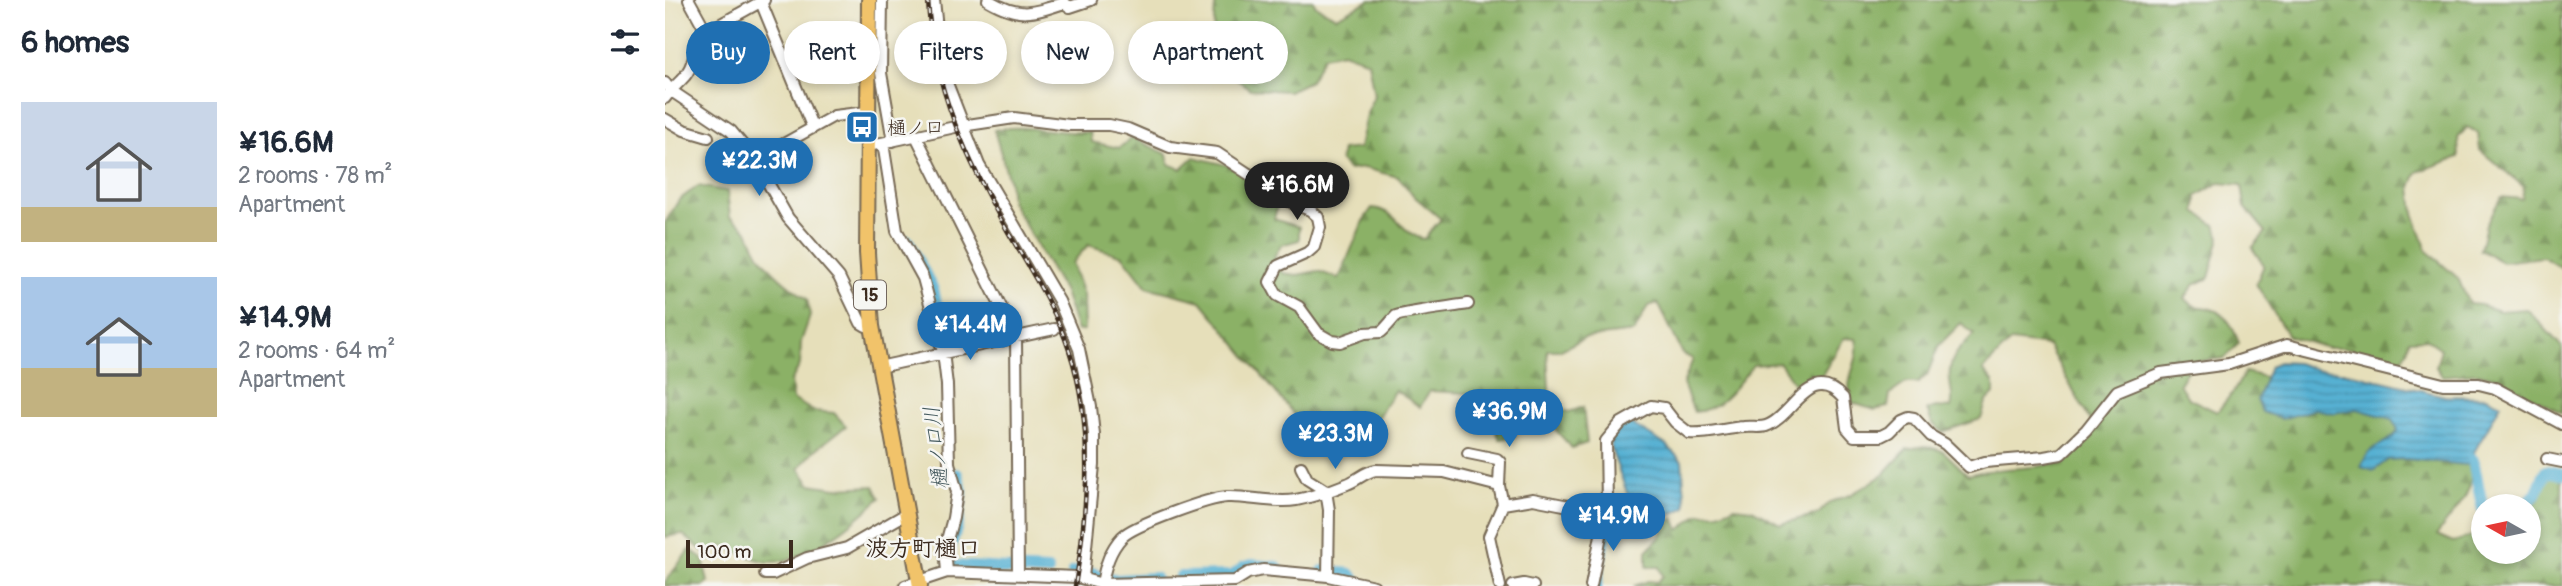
<!DOCTYPE html>
<meta charset="utf-8">
<style>
:root{--surface:#fff;--page:#f6f6f7;--text:#1f2937;--muted:#747a83;--accent:#1f6fb2}
body{margin:0;font-family:Pangolin,"Klee One",sans-serif;background:var(--page);color:var(--text);height:100vh;display:flex;flex-direction:column;font-size:26px;white-space:nowrap}
*{box-sizing:border-box;margin:0}
p{font-size:23px;color:var(--muted)}
.icon{flex:none;width:38px;height:38px;fill:none;stroke:currentColor;stroke-width:2;stroke-linecap:round;stroke-linejoin:round}
.map{position:relative;flex:1;overflow:hidden}
.details{display:flex;flex-direction:column;background:var(--surface);width:665px}
.details>*{flex:none}
.top-card{position:absolute;left:21px;top:21px;width:665px;height:63px;display:flex;gap:14px}
.needle{width:46px;rotate:279deg}
.buttons{position:absolute;left:1806px;top:494px;display:grid;gap:14px}
.buttons a{display:grid;place-items:center;width:70px;height:70px;border-radius:50%;background:var(--surface);box-shadow:0 4px 10px #0003;font-size:35px}
.scale{position:absolute;left:21px;bottom:18px;width:107px;box-sizing:border-box;padding-left:7px;border:4px solid #3b2a1e;border-top:0;font-size:19px;line-height:24px;white-space:nowrap;color:#3b2a1e;-webkit-text-stroke:5px #f6f6f2;paint-order:stroke}
.price{position:absolute;translate:-50% -60px;padding:0 16px;border-radius:24px;background:var(--accent);color:#fff;font-size:23px;line-height:46px;filter:drop-shadow(0 2px 4px #0008)}
.price::after{content:'';position:absolute;left:50%;top:42px;width:21px;height:16px;margin-left:-10px;background:inherit;clip-path:polygon(0 0,100% 0,50% 100%)}
.price.selected{background:#222;color:#fff}
ul{padding:0;list-style:none}
li{display:flex;align-items:center;gap:21px;height:175px;padding:0 21px}
li span{display:grid;place-items:center;flex:none;width:196px;height:140px;border-radius:0px;color:#555}
li>.icon{margin-inline-start:auto}
span .icon{width:84px;height:84px;fill:#fffc;stroke-width:1}
li b{font-size:30px}
h2{display:flex;justify-content:space-between;align-items:center;height:84px;padding:0 21px;font-size:30px}
.chip{padding:0 24px;border-radius:32px;background:var(--surface);box-shadow:0 4px 10px #0003;font-size:24px;line-height:63px}
.chip.selected{background:var(--accent);color:#fff}
main{display:flex;flex:1;min-height:0}
.map>svg:first-child{display:block}
.forest{fill:url(#forest-firs);stroke:#636e42;stroke-width:2}
.water{fill:url(#water-rules);stroke:#486e78;stroke-width:2}
.lines{fill:none;stroke-linecap:round;stroke-linejoin:round}
.river{stroke:#56b1d3;stroke-width:12}
.minor-casing{stroke:#776955;stroke-width:14}
.major-casing{stroke:#776955;stroke-width:18}
.minor{stroke:#fff;stroke-width:10}
.major{stroke:#f1c36a;stroke-width:14}
.rail-casing{stroke:#3b2a1e;stroke-width:4.5}
.rail{stroke:#f6f6f2;stroke-width:2;stroke-dasharray:5;stroke-linecap:butt}
.labels{text-anchor:middle;stroke-width:5;stroke-linejoin:round;paint-order:stroke}
.shield{fill:#f6f6f2;stroke:#73675e;stroke-width:2}
.shield-label{font-size:18px;font-weight:bold;fill:#3b2a1e}
.poi-label{font-size:19px;fill:#3b2a1e;stroke:#f6f6f2;text-anchor:start}
.water-label{font-size:21px;font-style:italic;fill:#44595d;stroke:#f6f6f2}
.quarter-label{font-size:23px;font-weight:bold;fill:#3b2a1e;stroke:#f6f6f2}
</style>
<main>
<section class="details">
<h2>6 homes<svg class="icon" aria-label="filters" viewBox="0 0 24 24"><path d="M4 7h16M4 17h16"/><circle cx="9" cy="7" r="2"/><circle cx="15" cy="17" r="2"/></svg></h2>
<ul>
<li><span style="background:linear-gradient(#c9d6e8 75%,#c2b280 0)"><svg class="icon" aria-label="home" viewBox="0 0 24 24"><path d="M3 11l9-7 9 7M6 9v11h12V9"/></svg></span><div><b>¥16.6M</b><p>2 rooms · 78 m²</p><p>Apartment</p></div></li>
<li><span style="background:linear-gradient(#a9c7e8 65%,#c2b280 0)"><svg class="icon" aria-label="home" viewBox="0 0 24 24"><path d="M3 11l9-7 9 7M6 9v11h12V9"/></svg></span><div><b>¥14.9M</b><p>2 rooms · 64 m²</p><p>Apartment</p></div></li>
</ul>
</section>
<div class="map">
<svg width="1897" height="586" viewBox="0 0 1897 586">
<defs>
<pattern id="forest-firs" width="22" height="20" patternUnits="userSpaceOnUse" patternTransform="scale(1.75)"><rect width="22" height="20" fill="#8bb166"/><path d="M5 1l3.5 6h-7zM16 11l3.5 6h-7z" fill="#739053"/></pattern>
<pattern id="water-rules" width="6" height="5" patternUnits="userSpaceOnUse" patternTransform="scale(1.75)"><rect width="6" height="5" fill="#56b1d3"/><path d="M0 2.5h6" fill="none" stroke="#4890ab"/></pattern>
</defs>
<rect width="100%" height="100%" fill="#f6f6f2"/>
<filter id="ink" filterUnits="userSpaceOnUse"><feTurbulence type="fractalNoise" baseFrequency=".0143" numOctaves="2"/><feDisplacementMap in="SourceGraphic" scale="14" xChannelSelector="R" yChannelSelector="G"/><feConvolveMatrix kernelMatrix="1 2 1 2 8 2 1 2 1" color-interpolation-filters="sRGB"/></filter>
<filter id="wash" filterUnits="userSpaceOnUse"><feTurbulence type="fractalNoise" baseFrequency=".00686" numOctaves="4" result="noise"/><feDisplacementMap in="SourceGraphic" scale="28" xChannelSelector="R" yChannelSelector="G"/><feGaussianBlur stdDeviation="1.57" result="paint"/><feColorMatrix in="noise" values="0 0 0 0 0 0 0 0 0 0 0 0 0 0 0 0 0 1.4 0 .05"/><feComposite in="paint" operator="in"/></filter>
<g filter="url(#wash)">
<rect width="100%" height="100%" fill="#e6dfba"/>
<path class="forest" d="M552 0H648L651 6 671 17 705 0H1897V268L1878 257 1837 262 1815 250 1821 225 1836 197 1857 199 1859 187 1815 150 1813 133 1802 127 1793 138 1794 157 1752 172 1746 187 1749 213 1762 251 1793 278 1804 304 1816 305 1834 311 1862 309 1897 347V413L1830 377 1812 373 1777 376 1771 367 1776 349 1762 339 1744 340 1742 351 1735 364 1699 355 1686 348H1662L1623 336 1591 284 1599 265 1587 248 1601 232 1580 207 1577 185 1554 183 1532 196 1531 212 1550 225 1555 237 1544 278 1529 285 1520 298C1531 310 1532 305 1546 309 1563 314 1568 328 1574 343L1560 358 1527 362 1514 384 1523 398 1552 412 1569 391 1580 372 1600 377 1610 396 1688 398 1800 454C1802 461 1806 470 1806 477 1806 498 1783 517 1772 535L1788 542 1818 533V551H1864V509L1875 498 1882 476 1897 478V586H969L983 581 992 582 998 576 994 567H982V551L994 538 1002 523 1009 518 1014 530 1034 514 1054 513 1069 507 1087 509 1115 524 1153 514 1165 502 1185 495 1202 485 1218 475 1242 449 1260 446 1278 451 1303 475C1333 465 1374 472 1400 459 1413 453 1421 440 1430 429L1383 346 1346 341 1318 370 1329 383V394L1321 402 1316 419 1277 432 1267 423 1262 410 1271 407 1286 408C1289 397 1286 392 1285 381 1282 359 1295 348 1309 334L1296 323 1274 345 1262 375 1253 383H1241L1225 394 1223 407 1210 410 1187 403C1177 374 1197 365 1191 339L1179 338 1154 380 1132 388 1115 363 1088 365C1072 385 1056 411 1029 412L1018 384 1028 359 1018 354 993 303 983 306 969 332 919 338 896 350H882L885 407 904 412 918 407 922 443 907 448 879 417 848 415 850 436 835 439 814 394 765 391 755 407 730 390 712 418 714 433 698 448 645 434 536 301 482 287 458 256 423 245 407 263 418 295 419 330 412 331 399 292 346 201 344 181 329 130C361 123 392 135 425 132L426 142 454 148 467 138 502 154 504 164 516 169 529 157 618 179 609 219 634 227V240L616 245 609 257 618 273 632 275 653 271 674 279 698 221 707 208C733 210 735 234 759 239L776 219 750 197 733 177 699 168 684 170 675 161 677 150 694 148 701 115 709 95 703 61 678 52 659 56 645 81 624 91 585 89 549 60C549 46 547 10 552 0Z
M33 186 62 191 65 217C88 231 82 234 94 254 107 273 124 286 142 299L145 316 136 342 135 365 126 381 128 399 148 411 169 413 181 426 149 451 134 468 145 484 171 488 209 486 215 498C190 522 140 563 104 562 90 561 71 551 58 546L42 554 17 534 0 537V223L14 200Z
M25 549 38 559 43 582 38 586H0V582Z"/>
<path class="water" d="M1614 362 1632 363 1652 370 1675 371 1780 396 1821 397 1836 404 1802 465 1741 459 1723 460 1708 471 1696 467C1707 439 1725 447 1733 430L1728 419 1692 409 1669 413 1650 409 1617 419 1597 412 1592 400 1605 366Z
M965 423 1001 445 1017 461 1021 507 991 522H974L972 515 976 514 970 501H965L946 449 945 441 951 431Z"/>
<g class="lines">
<path class="river" d="M243 241 268 290 281 345
M1808 460 1818 510
M292 474 297 491 293 522 285 548V566L383 571
M1859 506 1871 494 1881 471 1897 474
M658 571 685 574 696 586
M408 572 427 573 452 580 490 578
M515 577 568 576 579 567 587 565 612 567
M931 586 938 543 945 528 975 517"/>
</g>
</g>
<g filter="url(#ink)">
<g class="lines">
<defs>
<path id="minor" d="M24 0 41 31
M217 0 216 73 228 141
M269 0 273 38 282 83 314 165 394 301 414 349 426 407 429 435V465L418 578
M323 0C354 18 366 14 399 3L405 7 426 0
M96 2 147 126
M45 29 60 58 64 57
M0 83 5 90 66 131 90 160
M0 98C6 89 13 84 20 76 29 64 31 49 34 36L99 0
M202 112 169 116 90 160 123 218 174 277 196 323 201 326H207
M0 119 19 130 43 137
M251 136 351 337 353 575
M218 143 232 231 258 278 278 352 282 385 284 463 292 492 288 518 280 547 282 572
M203 146 290 127 349 118 404 125H444L463 129 505 147 552 153 629 204 645 210 653 217 655 227 649 247 642 253 613 266 605 282 612 295 634 307 653 333 667 341 675 342 700 333 716 332C721 328 726 321 731 316 736 313 792 306 803 304
M214 367 389 329
M803 453 832 459 835 462 834 486
M1882 459 1897 462
M636 467 642 479 661 491 664 510 663 576
M838 504 868 499 940 513
M100 574H108L142 558 182 548 241 514
M240 586 282 572 412 577 437 584 570 581 583 573 598 570 663 576 709 586
M437 586C439 569 445 550 457 537 469 525 544 498 562 497 584 496 609 504 631 500 647 497 667 490 682 484 693 480 699 472 711 470L779 472 834 486 838 504 824 536 835 586
M848 586 859 584 868 586
M926 586 942 505 941 441 956 423 986 406 999 408 1010 422 1024 433C1041 435 1061 428 1079 427 1086 426 1095 428 1101 426 1128 417 1145 362 1178 398L1182 428 1189 436H1216L1224 432 1236 420 1243 417 1249 418 1266 436 1280 444 1304 467 1320 462 1379 457 1396 454 1421 430 1452 391 1496 373 1564 364 1622 345 1778 384H1814L1830 388 1897 424"/>
<path id="major" d="M204 0 202 253 207 326 255 586"/>
</defs>
<use href="#minor" class="minor-casing"/>
<use href="#major" class="major-casing"/>
<use href="#minor" class="minor"/>
<use href="#major" class="major"/>
<defs>
<path id="rail" d="M263 0C267 87 303 163 346 237 367 273 391 310 404 350 429 425 423 509 410 586"/>
</defs>
<use href="#rail" class="rail-casing"/>
<use href="#rail" class="rail"/>
</g>
</g>
<defs>
<symbol id="bus-square" viewBox="-11 -11 22 22"><rect x="-9" y="-9" width="18" height="18" rx="4" fill="#1f6fb2" stroke="#f6f6f2"/><path d="M-5-6H5V4H4V6H2V4H-2V6H-4V4H-5ZM-3.5-4V0h7V-4ZM-3.5 1.2v1.5H-2V1.2ZM2 1.2v1.5H3.5V1.2Z" fill="#fff"/></symbol>
</defs>
<g fill-rule="evenodd">
<use href="#bus-square" x="178" y="108" width="38" height="38"/>
</g>
<g class="labels">
<rect class="shield" x="189" y="280.5" width="32" height="29" rx="5"/>
<g class="shield-label">
<text x="205" y="301">15</text>
</g>
<g class="poi-label">
<text x="222" y="134">樋ノ口</text>
</g>
<g class="water-label">
<text transform="translate(271 448) rotate(-97)" y="7">樋ノ口川</text>
</g>
<g class="quarter-label">
<text x="258" y="556">波方町樋口</text>
</g>
</g>
</svg>
<div class="buttons">
<a><svg class="needle" viewBox="-14 -14 28 28"><path d="M0-13l5 13h-10z" fill="#e53935"/><path d="M0 13l5-13h-10z" fill="#747a83"/></svg></a>
</div>
<div class="scale">100 m</div>
<b class="price" style="left:94px;top:198px">¥22.3M</b>
<b class="price selected" style="left:632px;top:222px">¥16.6M</b>
<b class="price" style="left:305px;top:362px">¥14.4M</b>
<b class="price" style="left:844px;top:449px">¥36.9M</b>
<b class="price" style="left:670px;top:471px">¥23.3M</b>
<b class="price" style="left:948px;top:553px">¥14.9M</b>
<div class="top-card">
<a class="chip selected">Buy</a>
<a class="chip">Rent</a>
<a class="chip">Filters</a>
<a class="chip">New</a>
<a class="chip">Apartment</a>
</div>
</div>
</main>
